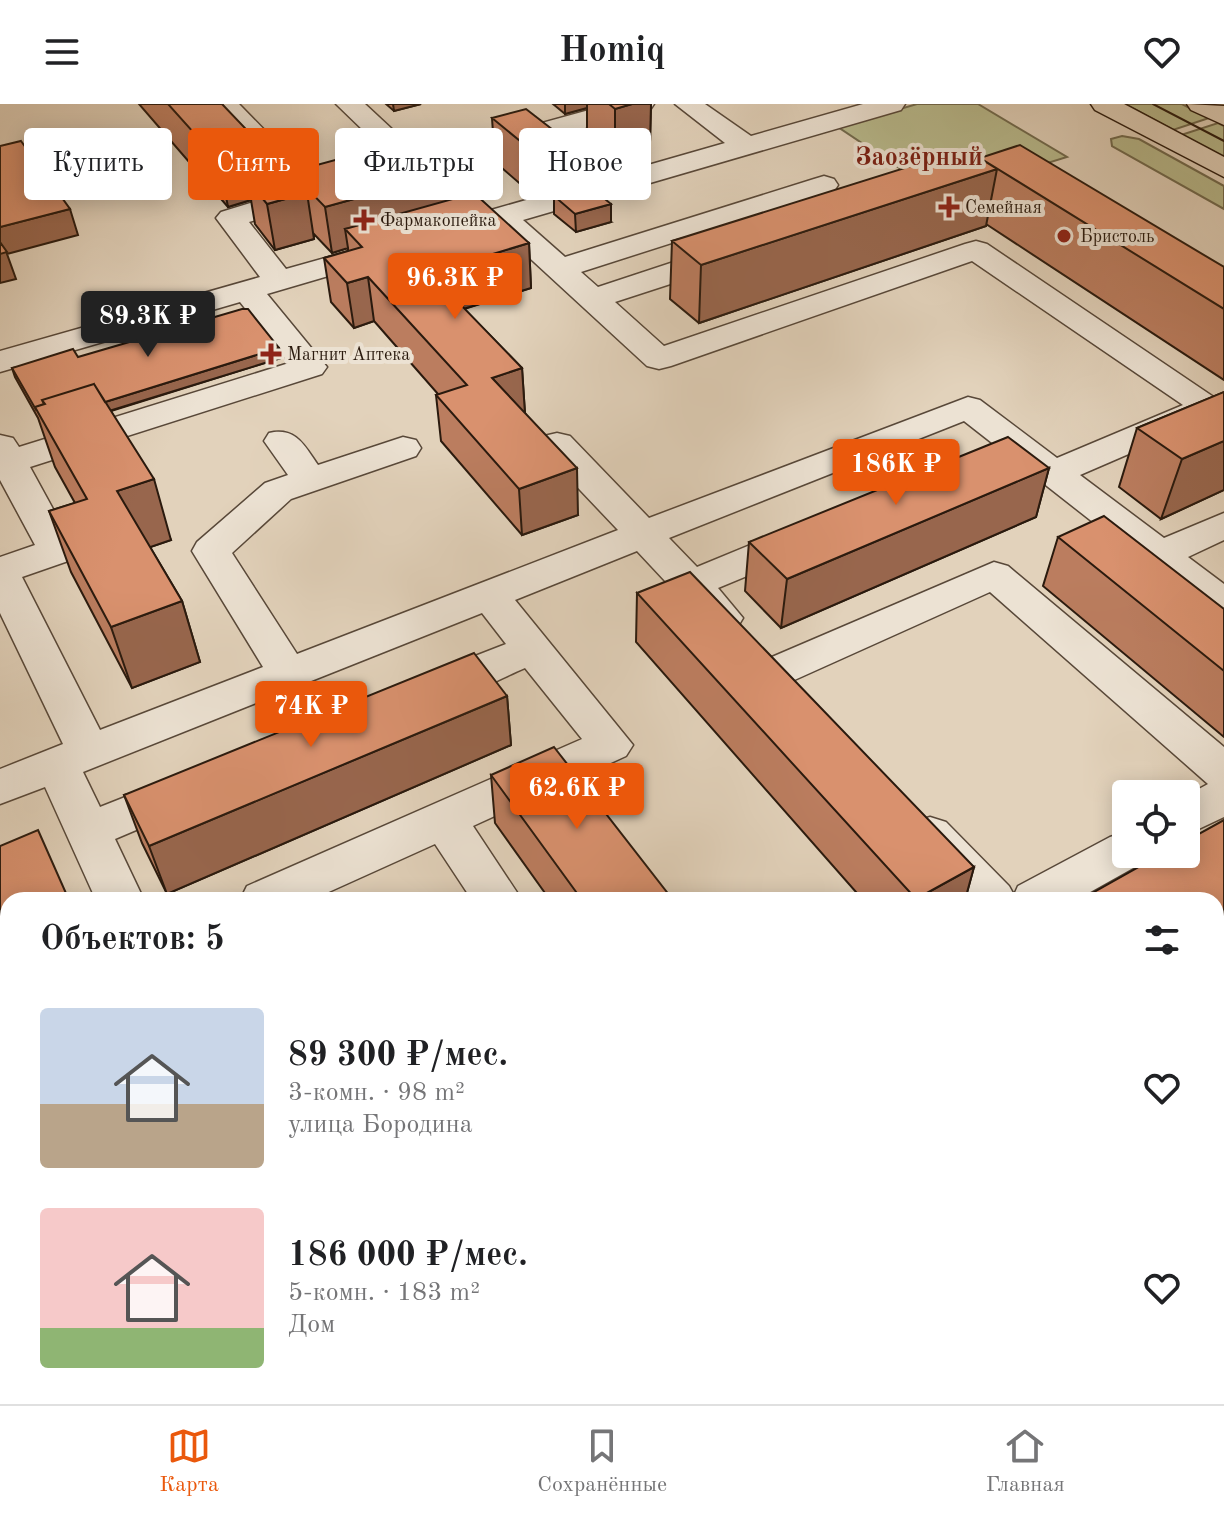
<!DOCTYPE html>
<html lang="ru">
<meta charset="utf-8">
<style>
:root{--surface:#fff;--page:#f6f6f6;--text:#202124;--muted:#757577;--line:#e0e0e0;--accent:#ea580c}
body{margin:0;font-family:"Old Standard TT",serif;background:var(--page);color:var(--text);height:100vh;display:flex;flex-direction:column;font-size:30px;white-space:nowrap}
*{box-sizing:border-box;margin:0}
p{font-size:26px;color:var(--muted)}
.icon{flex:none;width:44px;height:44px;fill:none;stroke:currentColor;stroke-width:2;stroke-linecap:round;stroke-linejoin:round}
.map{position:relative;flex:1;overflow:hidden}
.side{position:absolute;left:0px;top:788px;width:1224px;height:512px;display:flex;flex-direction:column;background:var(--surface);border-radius:24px 24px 0 0;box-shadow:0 4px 20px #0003}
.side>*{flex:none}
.hud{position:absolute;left:24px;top:24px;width:800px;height:72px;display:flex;gap:16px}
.fabs{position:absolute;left:1112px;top:676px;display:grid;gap:16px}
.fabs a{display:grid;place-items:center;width:88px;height:88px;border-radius:8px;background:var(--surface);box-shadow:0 4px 20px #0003;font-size:40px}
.price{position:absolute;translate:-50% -68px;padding:0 18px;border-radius:8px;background:var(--accent);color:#fff;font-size:26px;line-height:52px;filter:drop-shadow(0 2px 4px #0008)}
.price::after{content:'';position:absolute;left:50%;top:48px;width:24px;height:18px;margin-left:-12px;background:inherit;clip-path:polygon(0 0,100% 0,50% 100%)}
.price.selected{background:#222;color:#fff}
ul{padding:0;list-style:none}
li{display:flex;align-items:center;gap:24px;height:200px;padding:0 40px}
li span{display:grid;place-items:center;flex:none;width:224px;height:160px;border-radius:8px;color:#555}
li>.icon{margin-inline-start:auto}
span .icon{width:96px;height:96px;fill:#fffc;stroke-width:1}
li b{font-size:34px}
h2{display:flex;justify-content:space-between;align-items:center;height:96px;padding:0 40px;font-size:34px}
.tag{padding:0 28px;border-radius:8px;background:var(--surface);box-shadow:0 4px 20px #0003;font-size:28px;line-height:72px}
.tag.selected{background:var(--accent);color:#fff}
header{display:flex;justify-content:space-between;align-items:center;height:104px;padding:0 40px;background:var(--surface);font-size:36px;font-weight:800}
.menu{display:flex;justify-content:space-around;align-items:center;height:112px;border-top:2px solid var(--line);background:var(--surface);font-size:22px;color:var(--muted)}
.menu a{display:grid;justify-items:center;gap:4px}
.menu .selected{color:var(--accent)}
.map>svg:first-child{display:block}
.green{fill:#b8ba8d;stroke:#716a4e;stroke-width:2}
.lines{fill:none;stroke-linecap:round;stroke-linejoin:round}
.minor-casing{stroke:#584839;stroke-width:3}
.major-casing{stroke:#2a1a0e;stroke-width:3}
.minor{fill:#ece2d3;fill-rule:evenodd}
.major{fill:#e2d2bb;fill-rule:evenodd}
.tram{stroke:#2a1a0e;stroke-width:2}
.wall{fill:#bb7d5f;stroke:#2a1a0e;stroke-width:2}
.shaded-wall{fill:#98664d;stroke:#2a1a0e;stroke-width:2}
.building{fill:#d9916e;stroke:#2a1a0e;stroke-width:2}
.poi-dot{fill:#8f2418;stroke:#ece2d3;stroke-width:3}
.labels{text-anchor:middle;stroke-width:8;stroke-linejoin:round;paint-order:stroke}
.far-poi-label{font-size:18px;fill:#2a1a0e;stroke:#ece2d3;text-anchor:start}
.far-district-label{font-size:26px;font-weight:bold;fill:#7a1f14;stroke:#ece2d3}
</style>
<header><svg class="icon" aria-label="menu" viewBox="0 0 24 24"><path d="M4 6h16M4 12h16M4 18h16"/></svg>Homiq<svg class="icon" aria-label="heart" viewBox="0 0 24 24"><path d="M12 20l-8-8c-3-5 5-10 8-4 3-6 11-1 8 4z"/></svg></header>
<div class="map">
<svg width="1224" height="1300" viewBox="0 0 1224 1300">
<rect width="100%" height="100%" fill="#e2d2bb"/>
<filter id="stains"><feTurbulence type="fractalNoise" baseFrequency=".0025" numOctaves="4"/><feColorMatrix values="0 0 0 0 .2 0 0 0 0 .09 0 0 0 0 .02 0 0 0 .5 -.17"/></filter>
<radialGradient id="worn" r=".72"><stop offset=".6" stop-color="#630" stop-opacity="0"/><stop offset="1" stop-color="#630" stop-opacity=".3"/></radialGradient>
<path class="green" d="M917 0H978L1067 53 941 92 838 23Z
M1125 0H1182L1209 14 1173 26Z
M1218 19 1224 22V54L1181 31Z
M1122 32 1139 35 1224 82V105L1112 42 1111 35Z"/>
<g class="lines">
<defs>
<path id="minor" d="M211 0H239L327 90 320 97 249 118 286 165 382 138 393 141 397 147 393 153 267 190 327 263 322 270 30 363 76 447 71 456 22 473 100 626 263 563 192 447 197 438 265 379 288 371 264 337 269 329C296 323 304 341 318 361L403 333 416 336 421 344 416 352 291 395 232 449 297 550 618 426 544 348 539 340 544 332 557 329 570 332 649 414 968 293 980 296 1057 354 1183 301 972 157 671 262 659 265 647 262 496 123 479 128 468 125 464 119 468 113 491 106 725 39 675 0H705L751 32 863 0H905L901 6 523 116 565 153 814 75 824 72 834 75 838 81 834 87 581 168 598 183 716 144 727 142 738 144 742 151 738 158 615 198 664 242 965 140 976 137 987 140 1224 300 1221 310 1080 371 1164 434 1224 409V436L1188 453 1224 480V514L1210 510 964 317 669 434 697 463 789 425 803 422 817 425 822 434 817 443 718 484 743 514 737 524 723 528 709 524 637 447 515 496 633 641 626 652 473 722 522 796H472L435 740 311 796H240L247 782 582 635 525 564C496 576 446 606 416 597L410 586 416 575 506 540 482 509 83 668 100 703 186 669 202 674 208 686 202 698 115 735 144 796H96L45 683 0 700V665L63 640 0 509V453L35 441 0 376V331L13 334 19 343 289 259 240 198 0 268V247L260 173 216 114 221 108 290 87Z
M336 0H365L421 52 611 0H654L650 6 382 80 372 77 368 71 372 65 396 58Z
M994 458 1008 462 1224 643V713L1186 731V692L1208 680 990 488 790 578 775 583 760 578 754 568 760 558Z
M930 713 946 718 1009 782 1014 791 1018 782 1110 733 1126 728V750H1147L1142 759 1076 796H962L914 744 907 731 914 718Z"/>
<path id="major" d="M1091 0H1124L1224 53V73L1095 6Z
M1187 0 1224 2V21L1191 6Z"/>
</defs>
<use href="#minor" class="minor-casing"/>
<use href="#major" class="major-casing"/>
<use href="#minor" class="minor"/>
<use href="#major" class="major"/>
<path class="tram" d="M1153 0 1224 37"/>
</g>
<path class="wall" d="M139 0H222L269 68 292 73 291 68 455 94 529 139 531 184 464 205 522 264 525 309 578 411 522 431 441 337 436 291 438 290 374 217 354 224 331 198 324 154 348 147V144L332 149 313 129 314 135 275 146 255 120 251 96 228 103Z
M386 0H421L394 7Z
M553 0H651L650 39 615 49 587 27V4L565 10Z
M492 14 566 36 567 81 533 91 495 58Z
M980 55 1224 163V276L986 120V122L699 219 670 195 672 137Z
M554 92 611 118 576 128 554 110Z
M78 253 281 254 111 307 171 436 150 443 182 497 200 558 132 584 71 468 49 407 75 399 55 363 38 314 15 273 12 264Z
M1224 288V386L1161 415 1119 383 1137 324Z
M1049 364 1036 413 781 524 745 487 749 438Z
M1058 433 1224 505V633L1043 482Z
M637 489 974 763 965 796H863L636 538Z
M507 592 511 641 167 790 142 739 124 691Z
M491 671 673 796H550L495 719Z"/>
<path class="shaded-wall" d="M393 0H421L394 7Z
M565 0H587V4L565 10Z
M632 0H651L650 39 615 49V5Z
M566 36 567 81 533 91 531 46Z
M265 45 273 90 246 74 251 96 228 103 219 57Z
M997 65 986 122 699 219 701 161Z
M452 68 456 113 345 125 348 144 332 149 325 103Z
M307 89 314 135 275 146 267 100Z
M611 100V118L576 128 575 110Z
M70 105 78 131 7 150 16 175 0 179V123Z
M529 139 531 184 434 214 430 169Z
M368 173 374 217 354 224 347 179Z
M279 244 281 254 96 311 92 302Z
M522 264 525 310 492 274Z
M1224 337V386L1161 415 1182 355Z
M577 364 578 411 522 431 519 385Z
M1049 364 1036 413 781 524 787 475Z
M154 375 171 436 136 448 117 387Z
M182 497 200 558 132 584 111 523Z
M507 592 511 641 167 790 149 742Z
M974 763 965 796H915L916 795Z
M1224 806V839L1216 843V811Z
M413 1292H480L467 1300H400Z"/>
<path class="building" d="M168 0H222L265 45 219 57Z
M609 0H632L615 5Z
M526 5 566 36 531 46 492 14Z
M416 34 452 68 325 103 291 68Z
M21 37 70 105 0 123V42Z
M1020 41 1224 163V205L980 54Z
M965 45 997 65 701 161 672 137Z
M283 64 307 89 267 100 246 74Z
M589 82 611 100 575 110 554 92Z
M474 89 529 139 430 169 522 264 492 274 577 364 519 385 436 291 467 281 368 173 347 179 324 154 362 143 345 125Z
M0 138 7 148 0 150Z
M242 205H248L279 244 105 298 94 280 42 296 44 300 35 303V304L12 264 73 245 78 253Z
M94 280 154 375 117 387 182 497 111 523 49 407 87 395 35 303 45 300 42 296Z
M1224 288V337L1182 355 1137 324Z
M1008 333 1049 364 787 475 749 438Z
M1104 412 1224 505V567L1058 433Z
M690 468 974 763 916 795 637 489Z
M474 549 507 592 149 742 124 691Z
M554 643 673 796H582L491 671Z
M1224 716V806L1216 811V796H1080L1162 750H1186V737Z
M38 726 69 796H8V867L0 846V742Z
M206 1292H413L400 1300H192Z"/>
<g class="poi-dot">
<path d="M945 91h8v8h8v8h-8v8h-8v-8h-8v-8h8z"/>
<path d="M360 104h8v8h8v8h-8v8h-8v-8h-8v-8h8z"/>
<circle cx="1064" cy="132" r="8"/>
<path d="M267 238h8v8h8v8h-8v8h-8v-8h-8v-8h8z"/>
</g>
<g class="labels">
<g class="far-poi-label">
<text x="965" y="109">Семейная</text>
<text x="380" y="122">Фармакопейка</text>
<text x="1080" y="138">Бристоль</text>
<text x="287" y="256">Магнит Аптека</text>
</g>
<g class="far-district-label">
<text x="919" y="61">Заозёрный</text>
</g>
</g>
<rect width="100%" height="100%" filter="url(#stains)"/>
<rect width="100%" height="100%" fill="url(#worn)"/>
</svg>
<div class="fabs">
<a><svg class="icon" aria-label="locate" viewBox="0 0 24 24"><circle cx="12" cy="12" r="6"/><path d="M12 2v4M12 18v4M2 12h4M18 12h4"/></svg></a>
</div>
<b class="price" style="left:455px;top:217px">96.3K ₽</b>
<b class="price selected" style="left:148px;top:255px">89.3K ₽</b>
<b class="price" style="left:896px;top:403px">186K ₽</b>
<b class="price" style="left:311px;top:645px">74K ₽</b>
<b class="price" style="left:577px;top:727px">62.6K ₽</b>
<div class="hud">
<a class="tag">Купить</a>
<a class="tag selected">Снять</a>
<a class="tag">Фильтры</a>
<a class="tag">Новое</a>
</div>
<section class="side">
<h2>Объектов: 5<svg class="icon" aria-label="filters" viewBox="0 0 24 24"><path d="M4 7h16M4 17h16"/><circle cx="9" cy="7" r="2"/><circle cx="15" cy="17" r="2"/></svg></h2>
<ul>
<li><span style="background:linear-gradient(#c9d6e8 60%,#b9a48a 0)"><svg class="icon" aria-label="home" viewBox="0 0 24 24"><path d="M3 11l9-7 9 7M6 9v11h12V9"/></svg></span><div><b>89 300 ₽/мес.</b><p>3-комн. · 98 m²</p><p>улица Бородина</p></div><svg class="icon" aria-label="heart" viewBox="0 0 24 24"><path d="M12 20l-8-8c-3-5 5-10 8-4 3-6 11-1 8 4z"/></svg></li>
<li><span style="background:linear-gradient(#f6c9c9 75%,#8fb573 0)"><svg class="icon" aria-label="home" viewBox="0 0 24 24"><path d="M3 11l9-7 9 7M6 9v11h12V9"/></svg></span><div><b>186 000 ₽/мес.</b><p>5-комн. · 183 m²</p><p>Дом</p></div><svg class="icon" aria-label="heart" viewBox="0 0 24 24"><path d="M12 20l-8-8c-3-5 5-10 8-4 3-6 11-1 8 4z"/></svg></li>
</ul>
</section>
</div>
<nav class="menu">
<a class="selected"><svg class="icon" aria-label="map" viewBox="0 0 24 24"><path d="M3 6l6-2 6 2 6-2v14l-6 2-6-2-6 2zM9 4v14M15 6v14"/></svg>Карта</a>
<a><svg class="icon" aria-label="saved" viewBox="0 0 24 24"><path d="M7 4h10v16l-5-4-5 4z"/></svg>Сохранённые</a>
<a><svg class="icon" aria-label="home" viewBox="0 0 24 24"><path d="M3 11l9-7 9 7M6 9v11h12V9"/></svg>Главная</a>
</nav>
